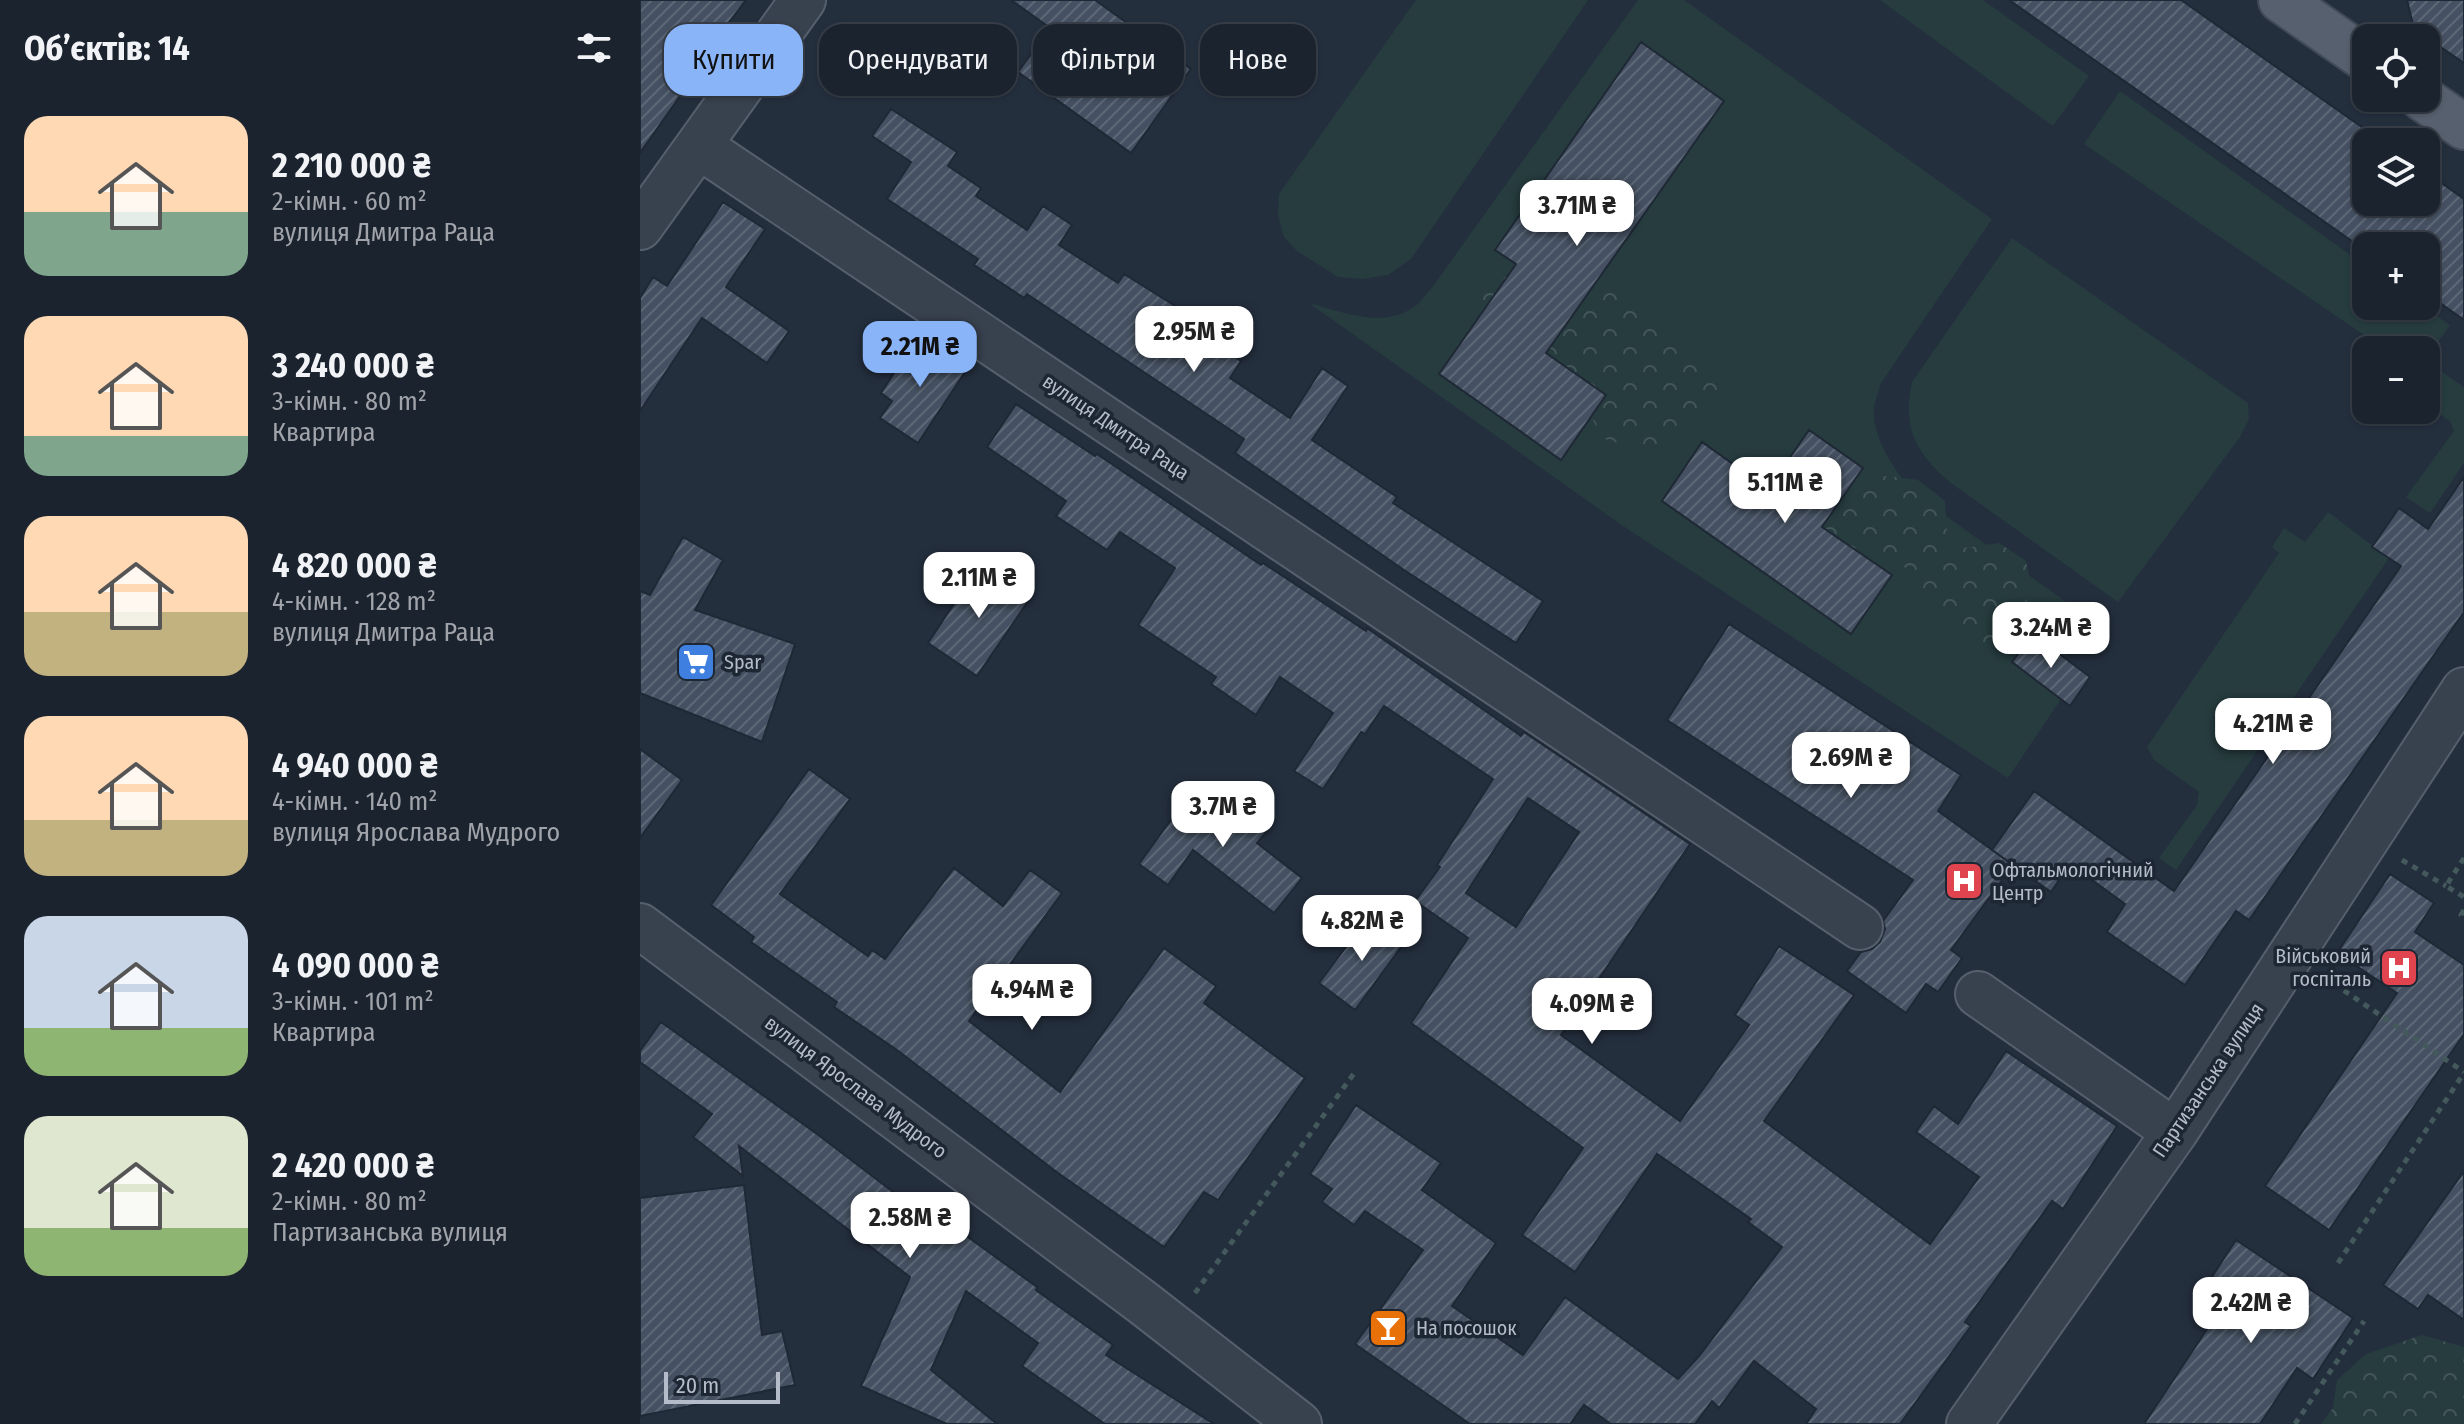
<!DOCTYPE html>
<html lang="uk">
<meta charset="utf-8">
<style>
:root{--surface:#1b232e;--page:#242b36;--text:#f1f3f6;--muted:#a0a4aa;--line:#39404a;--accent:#8ab4f8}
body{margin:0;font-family:"Fira Sans Condensed",sans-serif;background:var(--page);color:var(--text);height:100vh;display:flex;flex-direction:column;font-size:30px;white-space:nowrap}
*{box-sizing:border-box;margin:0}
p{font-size:26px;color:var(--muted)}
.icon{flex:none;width:44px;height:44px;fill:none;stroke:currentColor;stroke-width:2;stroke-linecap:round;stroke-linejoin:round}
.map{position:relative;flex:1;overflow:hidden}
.sheet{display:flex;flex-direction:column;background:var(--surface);width:640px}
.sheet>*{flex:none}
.banner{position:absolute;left:24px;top:24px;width:760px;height:72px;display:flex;gap:16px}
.fabs{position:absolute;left:1712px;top:24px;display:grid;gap:16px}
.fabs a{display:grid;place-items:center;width:88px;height:88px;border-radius:16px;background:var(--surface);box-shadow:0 2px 6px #0004,0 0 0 2px var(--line);font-size:40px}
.scale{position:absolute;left:24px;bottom:20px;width:116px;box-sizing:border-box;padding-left:8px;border:4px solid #b4bcc9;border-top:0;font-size:22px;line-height:28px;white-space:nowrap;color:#b4bcc9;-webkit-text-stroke:6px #1d2633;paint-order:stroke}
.price{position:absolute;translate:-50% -68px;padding:0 18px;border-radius:16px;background:#fff;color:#222;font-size:26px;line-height:52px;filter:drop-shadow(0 2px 4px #0008)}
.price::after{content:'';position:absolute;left:50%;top:48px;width:24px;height:18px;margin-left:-12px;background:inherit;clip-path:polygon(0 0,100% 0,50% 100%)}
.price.selected{background:var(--accent);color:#111}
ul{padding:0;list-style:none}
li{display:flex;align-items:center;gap:24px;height:200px;padding:0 24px}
li span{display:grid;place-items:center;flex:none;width:224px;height:160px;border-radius:24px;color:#555}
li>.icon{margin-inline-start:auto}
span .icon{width:96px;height:96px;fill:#fffc;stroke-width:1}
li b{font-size:34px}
h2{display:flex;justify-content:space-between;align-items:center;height:96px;padding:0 24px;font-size:34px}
.chip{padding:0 28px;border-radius:24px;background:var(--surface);box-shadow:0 2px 6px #0004,0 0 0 2px var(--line);font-size:28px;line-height:72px}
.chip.selected{background:var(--accent);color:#111}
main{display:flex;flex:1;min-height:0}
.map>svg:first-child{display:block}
.grass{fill:#263c3f}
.forest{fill:url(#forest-crowns)}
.building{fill:url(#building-hatch);stroke:#1f2835;stroke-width:2;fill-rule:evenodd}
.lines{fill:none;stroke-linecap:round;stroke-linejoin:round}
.minor-casing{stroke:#565f6c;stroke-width:48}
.major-casing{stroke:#414a57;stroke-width:48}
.path{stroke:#44595c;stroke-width:5;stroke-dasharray:6 6;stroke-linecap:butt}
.minor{stroke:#38414e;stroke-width:44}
.major{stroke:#56606e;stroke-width:44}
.labels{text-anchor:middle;stroke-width:7;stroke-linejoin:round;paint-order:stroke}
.street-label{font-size:20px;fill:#b4bcc9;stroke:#1d2633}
.poi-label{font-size:20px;fill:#b4bcc9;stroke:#1d2633;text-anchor:start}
</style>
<main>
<section class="sheet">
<h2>Об’єктів: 14<svg class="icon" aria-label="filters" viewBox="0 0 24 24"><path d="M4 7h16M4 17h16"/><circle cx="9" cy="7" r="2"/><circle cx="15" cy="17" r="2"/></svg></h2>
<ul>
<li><span style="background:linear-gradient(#ffd9b3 60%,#7fa58c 0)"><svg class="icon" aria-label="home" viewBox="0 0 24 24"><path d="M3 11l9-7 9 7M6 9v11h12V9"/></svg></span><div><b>2 210 000 ₴</b><p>2-кімн. · 60 m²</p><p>вулиця Дмитра Раца</p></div></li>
<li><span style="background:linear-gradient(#ffd9b3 75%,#7fa58c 0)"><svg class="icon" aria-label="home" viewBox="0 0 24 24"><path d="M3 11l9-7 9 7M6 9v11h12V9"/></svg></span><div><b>3 240 000 ₴</b><p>3-кімн. · 80 m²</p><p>Квартира</p></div></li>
<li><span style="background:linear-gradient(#ffd9b3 60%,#c2b280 0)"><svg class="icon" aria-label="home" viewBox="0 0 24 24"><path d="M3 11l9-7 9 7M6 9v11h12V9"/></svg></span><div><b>4 820 000 ₴</b><p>4-кімн. · 128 m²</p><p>вулиця Дмитра Раца</p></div></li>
<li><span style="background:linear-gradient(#ffd9b3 65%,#c2b280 0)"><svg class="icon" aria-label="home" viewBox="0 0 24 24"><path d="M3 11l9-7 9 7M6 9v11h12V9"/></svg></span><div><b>4 940 000 ₴</b><p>4-кімн. · 140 m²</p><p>вулиця Ярослава Мудрого</p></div></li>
<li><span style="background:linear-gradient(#c9d6e8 70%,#8fb573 0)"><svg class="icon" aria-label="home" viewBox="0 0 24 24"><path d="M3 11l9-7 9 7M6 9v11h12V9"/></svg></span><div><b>4 090 000 ₴</b><p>3-кімн. · 101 m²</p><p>Квартира</p></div></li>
<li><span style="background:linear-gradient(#dfe7d0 70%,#8fb573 0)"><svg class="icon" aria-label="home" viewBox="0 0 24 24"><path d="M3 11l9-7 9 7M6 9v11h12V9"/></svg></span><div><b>2 420 000 ₴</b><p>2-кімн. · 80 m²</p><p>Партизанська вулиця</p></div></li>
</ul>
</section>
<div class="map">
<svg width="1824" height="1424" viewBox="0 0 1824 1424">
<defs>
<pattern id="forest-crowns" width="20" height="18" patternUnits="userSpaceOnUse" patternTransform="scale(2)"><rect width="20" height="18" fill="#263c3f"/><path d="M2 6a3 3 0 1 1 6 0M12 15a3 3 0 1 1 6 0" fill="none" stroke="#435659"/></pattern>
<pattern id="building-hatch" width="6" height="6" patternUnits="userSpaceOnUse" patternTransform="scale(2)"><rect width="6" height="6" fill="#455162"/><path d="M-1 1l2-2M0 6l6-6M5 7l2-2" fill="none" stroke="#5d6877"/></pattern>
</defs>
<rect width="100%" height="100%" fill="#242f3e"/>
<path class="grass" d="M776 0H948L771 259 748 275 723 279 698 277 657 251 644 237 638 216 639 194Z
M998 0H1044L1352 219 1241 383C1239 391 1235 400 1234 408 1232 439 1255 471 1274 493L1436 609 1443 624 1439 636 1424 658 1393 634 1372 662 1421 699 1368 778 983 526 669 303C703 312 742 329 774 307 780 303 786 294 791 289Z
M1240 0H1343L1449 76 1413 126Z
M1480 91 1726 266V306H1783L1810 325 1786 359V350H1746L1444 144Z
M1372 238 1608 403 1609 419 1600 437 1478 602 1311 483C1276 453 1262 429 1272 382Z
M1786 361 1824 387V463L1790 513 1766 497 1814 431 1810 421 1786 405Z
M1688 512 1749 558 1536 870 1519 858 1557 805 1559 792 1514 760 1507 747 1639 553 1632 547 1644 528 1665 542Z"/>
<path class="forest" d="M878 266 938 308 952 290 979 292 1013 312 1027 337 1072 364 1081 388C1068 413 1030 469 997 457 983 451 984 442 964 439L951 417 966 395 844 309 838 291 856 273Z
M1247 476 1278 480 1305 501 1307 534 1324 548 1359 543 1386 561 1392 589 1373 635 1345 647 1315 635 1286 593 1257 558 1228 544 1214 549 1182 527 1215 480Z
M1782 1335 1824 1347V1424H1681L1693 1408 1697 1380 1726 1354Z"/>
<path class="building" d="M0 0H106L46 79 50 82 0 153Z
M371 0H455L551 69 491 153 378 72 410 28Z
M1369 0H1541L1726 130V202H1786V172L1824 199V320L1786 293V246H1719Z
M1767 0H1824V63L1774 29Z
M1001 42 1084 101 906 353 966 395 921 460 799 374 876 264 855 250Z
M251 109 317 152 308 166 341 188 336 196 387 230 403 206 432 225 419 245 478 283 484 274 585 337 579 346 601 361 590 378 650 418 682 368 708 386 672 440 757 497 753 503 903 601 876 643 764 570 595 453 604 439 387 294 384 298 334 265 338 259 247 199 271 162 232 136Z
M83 202 125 229 86 287 149 331 127 363 62 318 0 411V298L13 277 27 286Z
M278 336 327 369 278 443 240 418 252 401 241 393Z
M376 404 455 456 457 454 621 565 623 563 726 631 727 628 881 736 884 732 1050 844 921 1035 1040 1121 1109 1025 1095 1015 1139 946 1214 995 1124 1121 1290 1244 1339 1177 1276 1132 1294 1106 1318 1124 1366 1051 1477 1126 1423 1209 1412 1201 1325 1322 1331 1326 1260 1424H1166L1176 1409 1114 1361 1079 1408 1072 1401 1055 1424H971L944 1405 930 1424H830L715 1344 783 1250 725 1211 714 1225 682 1202 692 1189 670 1174 716 1105 801 1163 782 1190 856 1243 812 1306 883 1355 925 1297 1038 1379 1059 1356 1142 1247 1108 1222 1111 1219 1017 1154 935 1272 882 1235 943 1148 771 1023 828 938 775 901 800 867 797 865 853 779 744 706 725 734 721 732 683 789 654 771 693 713 640 677 616 715 571 684 576 677 498 625 535 568 480 532 467 550 416 516 426 501 347 447ZM888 798 939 832 876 927 826 893Z
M1169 430 1223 468 1182 527 1252 575 1211 634 1022 501 1062 442 1128 489Z
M1824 477V612L1609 920 1596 911 1545 985 1467 932 1485 904 1430 864 1411 892 1352 850 1394 791 1534 891 1761 566 1732 547 1759 508 1788 529Z
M43 537 83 560 55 610 155 644 122 742 0 693V591L10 595Z
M341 563 391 597 337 676 288 643Z
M1089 624 1321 775 1298 811 1373 865 1311 950 1322 958 1298 992 1286 984 1266 1013 1207 971 1221 952 1232 949 1240 942 1245 929 1243 921 1273 880 1027 720Z
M1393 634 1450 677 1430 706 1372 662Z
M0 749 42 780 0 838Z
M169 769 210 799 140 894 228 956 232 950 245 959 314 868 363 906 390 870 422 893 329 1021 420 1092 524 948 576 986 564 1003 665 1078 578 1200 564 1192 524 1247 418 1173 257 1050 194 1007 197 1002 111 942 114 937 71 905Z
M589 790 632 825 617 843 662 878 634 913 553 850 528 885 499 864 546 799 558 808 564 802 573 809Z
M1750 874 1794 903 1775 932 1824 965V1034L1689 1230 1625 1186 1757 993 1697 953Z
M729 916 764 943 715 1010 679 983Z
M21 1022 177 1134 298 1226 303 1219 397 1287 396 1290 473 1345 466 1355 574 1424H465L382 1366 398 1343 326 1291 291 1370 357 1424H307L221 1386 270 1277 99 1146 103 1176 53 1137 72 1114 0 1062V1051Z
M1824 1171V1320L1788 1295 1778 1309 1743 1285Z
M104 1185 122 1335 142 1331 155 1385 0 1416V1198Z
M1596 1240 1713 1318 1673 1379 1657 1368 1620 1424H1504L1581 1308 1560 1295Z"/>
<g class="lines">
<defs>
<path id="minor" d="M59 146 1220 927
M0 227 163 0
M0 926 502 1302 659 1424
M1338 994 1535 1132
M1329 1424 1535 1132 1824 690"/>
<path id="major" d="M1641 0 1726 59
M1782 98 1824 127"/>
</defs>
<use href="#minor" class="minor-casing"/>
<use href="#major" class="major-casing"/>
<path class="path" d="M1824 858 1806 886 1824 897
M1762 860 1806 886
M1824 910 1821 915 1824 918
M1684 977 1824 1072
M1698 1263 1824 1073
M555 1293 715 1072
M1655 1424 1724 1321"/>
<use href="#minor" class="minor"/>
<use href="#major" class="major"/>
</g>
<defs>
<symbol id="supermarket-square" viewBox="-11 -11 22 22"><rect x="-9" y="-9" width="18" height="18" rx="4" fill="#3f7fe0" stroke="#1d2633"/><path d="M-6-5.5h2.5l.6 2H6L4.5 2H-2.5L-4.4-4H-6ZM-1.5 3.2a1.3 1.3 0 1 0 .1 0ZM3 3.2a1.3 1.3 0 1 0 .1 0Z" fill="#fff"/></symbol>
<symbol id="hospital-square" viewBox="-11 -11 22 22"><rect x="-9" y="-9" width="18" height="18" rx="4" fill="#e0444e" stroke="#1d2633"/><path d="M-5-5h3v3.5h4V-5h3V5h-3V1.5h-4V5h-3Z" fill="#fff"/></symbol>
<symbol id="bar-square" viewBox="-11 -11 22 22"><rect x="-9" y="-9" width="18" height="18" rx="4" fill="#e8710a" stroke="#1d2633"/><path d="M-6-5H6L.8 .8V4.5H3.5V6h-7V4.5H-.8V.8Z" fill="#fff"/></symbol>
</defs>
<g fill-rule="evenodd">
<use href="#supermarket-square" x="34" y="640" width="44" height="44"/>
<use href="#hospital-square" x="1302" y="859" width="44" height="44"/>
<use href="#hospital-square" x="1737" y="946" width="44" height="44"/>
<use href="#bar-square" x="726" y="1306" width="44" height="44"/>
</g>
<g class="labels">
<g class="street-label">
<text transform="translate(476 427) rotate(34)" y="7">вулиця Дмитра Раца</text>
<text transform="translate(1568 1080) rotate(-56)" y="7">Партизанська вулиця</text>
<text transform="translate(216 1087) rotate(37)" y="7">вулиця Ярослава Мудрого</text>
</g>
<g class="poi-label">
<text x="84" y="669">Spar</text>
<text x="1352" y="877">Офтальмологічний<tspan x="1352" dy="23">Центр</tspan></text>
<text x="1731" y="963" text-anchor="end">Військовий<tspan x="1731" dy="23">госпіталь</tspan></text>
<text x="776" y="1335">На посошок</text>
</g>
</g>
</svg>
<div class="fabs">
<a><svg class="icon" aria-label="locate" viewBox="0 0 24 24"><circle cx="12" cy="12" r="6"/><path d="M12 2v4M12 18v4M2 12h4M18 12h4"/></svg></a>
<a><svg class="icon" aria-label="layers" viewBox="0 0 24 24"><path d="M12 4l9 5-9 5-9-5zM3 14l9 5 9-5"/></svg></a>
<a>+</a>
<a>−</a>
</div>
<div class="scale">20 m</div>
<b class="price" style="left:937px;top:248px">3.71M ₴</b>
<b class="price" style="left:554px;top:374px">2.95M ₴</b>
<b class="price selected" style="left:280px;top:389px">2.21M ₴</b>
<b class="price" style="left:1145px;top:525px">5.11M ₴</b>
<b class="price" style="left:339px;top:620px">2.11M ₴</b>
<b class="price" style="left:1411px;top:670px">3.24M ₴</b>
<b class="price" style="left:1633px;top:766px">4.21M ₴</b>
<b class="price" style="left:1211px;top:800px">2.69M ₴</b>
<b class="price" style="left:583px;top:849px">3.7M ₴</b>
<b class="price" style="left:722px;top:963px">4.82M ₴</b>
<b class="price" style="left:392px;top:1032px">4.94M ₴</b>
<b class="price" style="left:952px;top:1046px">4.09M ₴</b>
<b class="price" style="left:270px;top:1260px">2.58M ₴</b>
<b class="price" style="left:1611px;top:1345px">2.42M ₴</b>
<div class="banner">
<a class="chip selected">Купити</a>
<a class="chip">Орендувати</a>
<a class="chip">Фільтри</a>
<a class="chip">Нове</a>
</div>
</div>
</main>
